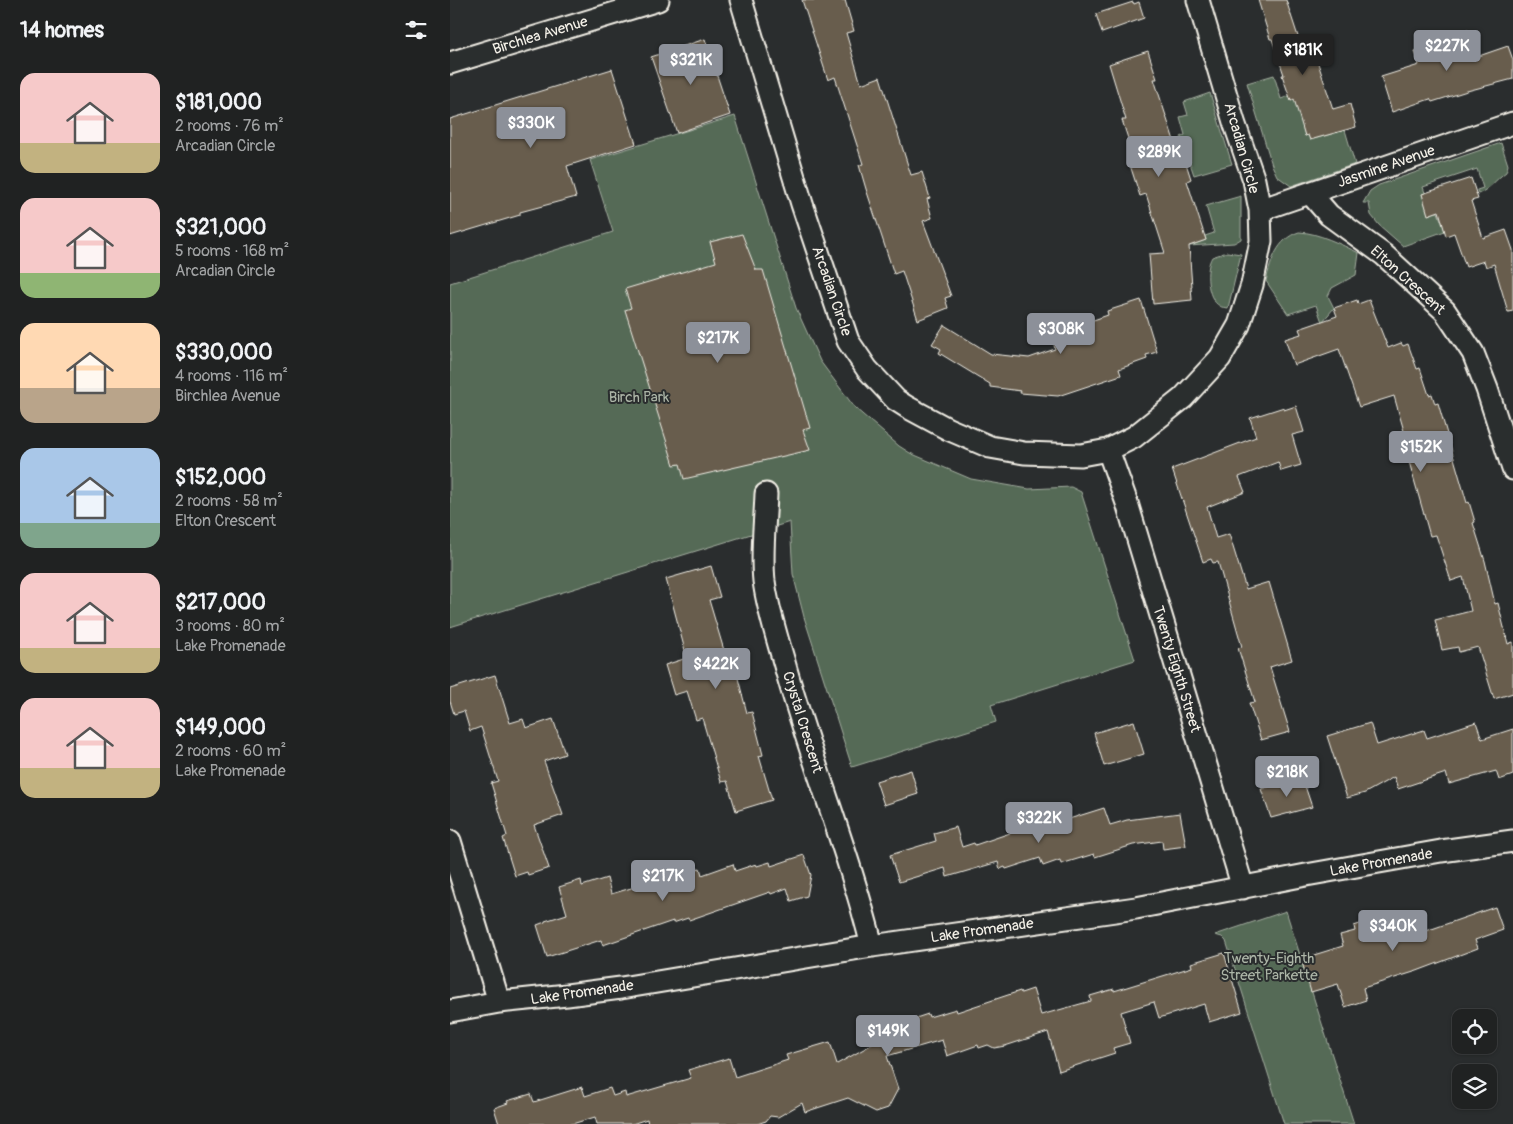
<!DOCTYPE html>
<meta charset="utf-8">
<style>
:root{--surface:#202222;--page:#282a2a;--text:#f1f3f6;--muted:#a2a4a5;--line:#3d3f40;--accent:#8c9099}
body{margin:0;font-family:Pangolin,sans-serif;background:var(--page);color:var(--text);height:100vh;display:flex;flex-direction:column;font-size:19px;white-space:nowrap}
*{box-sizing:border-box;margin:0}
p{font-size:16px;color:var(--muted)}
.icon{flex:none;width:28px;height:28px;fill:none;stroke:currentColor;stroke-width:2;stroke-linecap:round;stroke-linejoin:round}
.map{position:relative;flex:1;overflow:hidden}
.side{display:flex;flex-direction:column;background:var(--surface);width:450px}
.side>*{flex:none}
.controls{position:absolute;left:1002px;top:1009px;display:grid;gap:10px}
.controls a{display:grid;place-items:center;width:45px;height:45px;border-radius:10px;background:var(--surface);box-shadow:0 1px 4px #0004,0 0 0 1px var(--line);font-size:25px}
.price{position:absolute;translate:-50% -42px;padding:0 11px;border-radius:5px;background:var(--accent);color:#fff;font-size:16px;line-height:32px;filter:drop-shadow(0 1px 2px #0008)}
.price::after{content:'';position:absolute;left:50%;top:30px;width:15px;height:11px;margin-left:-8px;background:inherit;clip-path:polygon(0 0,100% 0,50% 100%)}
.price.on{background:#222;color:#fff}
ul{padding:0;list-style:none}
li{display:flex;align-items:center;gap:15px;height:125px;padding:0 20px}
li span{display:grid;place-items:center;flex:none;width:140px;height:100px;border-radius:15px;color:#555}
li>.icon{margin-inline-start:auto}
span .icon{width:60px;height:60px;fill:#fffc;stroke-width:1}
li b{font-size:21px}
h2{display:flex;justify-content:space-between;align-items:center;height:60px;padding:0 20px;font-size:21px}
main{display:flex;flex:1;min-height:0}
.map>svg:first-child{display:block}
.green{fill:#556b57;stroke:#a4aea0}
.building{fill:#675d4e;stroke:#f4f1e8}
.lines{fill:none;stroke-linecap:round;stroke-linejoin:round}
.street-casing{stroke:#f4f1e8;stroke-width:25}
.street{stroke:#2a2d2e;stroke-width:21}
.labels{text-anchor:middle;stroke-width:4;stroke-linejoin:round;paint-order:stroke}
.street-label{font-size:15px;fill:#f4f1e8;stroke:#2a2d2e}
.park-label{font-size:15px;fill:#acb5a7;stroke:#2a2d2e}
</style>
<main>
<section class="side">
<h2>14 homes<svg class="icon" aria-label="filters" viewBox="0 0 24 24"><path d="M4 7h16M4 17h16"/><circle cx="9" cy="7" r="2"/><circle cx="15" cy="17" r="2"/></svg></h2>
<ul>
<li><span style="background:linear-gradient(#f6c9c9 70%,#c2b280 0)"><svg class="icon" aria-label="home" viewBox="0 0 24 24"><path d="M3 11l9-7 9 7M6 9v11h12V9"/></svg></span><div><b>$181,000</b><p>2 rooms · 76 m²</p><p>Arcadian Circle</p></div></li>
<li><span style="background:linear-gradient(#f6c9c9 75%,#8fb573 0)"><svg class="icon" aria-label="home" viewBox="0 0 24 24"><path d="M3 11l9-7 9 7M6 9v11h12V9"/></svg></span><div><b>$321,000</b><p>5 rooms · 168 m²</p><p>Arcadian Circle</p></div></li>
<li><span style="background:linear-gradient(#ffd9b3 65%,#b9a48a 0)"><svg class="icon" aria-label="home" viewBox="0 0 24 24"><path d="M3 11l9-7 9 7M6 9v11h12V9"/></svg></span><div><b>$330,000</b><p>4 rooms · 116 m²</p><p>Birchlea Avenue</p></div></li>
<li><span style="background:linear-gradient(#a9c7e8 75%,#7fa58c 0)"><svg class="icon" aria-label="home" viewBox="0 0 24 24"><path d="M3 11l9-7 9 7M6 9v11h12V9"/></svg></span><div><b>$152,000</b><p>2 rooms · 58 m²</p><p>Elton Crescent</p></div></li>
<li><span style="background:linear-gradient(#f6c9c9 75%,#c2b280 0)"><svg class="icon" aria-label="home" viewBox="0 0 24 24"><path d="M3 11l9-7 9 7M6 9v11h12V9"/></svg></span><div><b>$217,000</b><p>3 rooms · 80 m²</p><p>Lake Promenade</p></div></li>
<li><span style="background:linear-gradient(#f6c9c9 70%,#c2b280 0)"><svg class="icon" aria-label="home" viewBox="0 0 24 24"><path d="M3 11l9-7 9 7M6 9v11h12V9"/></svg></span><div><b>$149,000</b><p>2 rooms · 60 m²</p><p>Lake Promenade</p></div></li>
</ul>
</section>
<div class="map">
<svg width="1063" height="1124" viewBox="0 0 1063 1124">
<rect width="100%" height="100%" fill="#2a2d2e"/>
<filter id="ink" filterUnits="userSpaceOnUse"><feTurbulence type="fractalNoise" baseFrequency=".02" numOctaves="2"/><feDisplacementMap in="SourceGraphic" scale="10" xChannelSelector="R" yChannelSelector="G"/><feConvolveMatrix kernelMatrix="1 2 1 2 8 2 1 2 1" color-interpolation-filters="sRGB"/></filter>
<g filter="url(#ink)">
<path class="green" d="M824 75 831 99 839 96 841 101 851 97 856 128 853 129 855 136 858 135 860 140 895 130 905 164 841 186 827 176 822 165 797 83Z
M760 93 782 164 744 175 731 137 735 135 730 117 738 115 734 102Z
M285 116 346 308 370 361 405 408 449 446 460 453 521 479 579 489 621 487 631 492 685 660 541 705 546 722 402 767 354 617 343 574 340 522 0 627V283L163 232 140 160Z
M1051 143 1058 165 1056 172C1046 179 1040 189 1028 194L1027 190 1033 188 1027 169 973 187 975 193 972 194 978 214 988 212 995 231 953 246 929 225 921 215 919 203H913L920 191 929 185Z
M791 196V239L784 243 739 246 756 240 755 236 764 233 756 206Z
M849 232C869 233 890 244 909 253L906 275 882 288 878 296 884 308 872 322 866 305 838 314 816 281C821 261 827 239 849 232Z
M777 252 791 254 778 308C775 307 772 308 770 306 756 299 755 268 762 257Z
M836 911 904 1124H834L776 941 772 937 765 935Z"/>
<path class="building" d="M352 0H395L404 31 396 33 411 84 430 77 461 175 472 172 480 198 477 199 482 218 473 221 501 296 495 298 498 308 468 320 452 271 444 274 416 189 409 165 413 164 385 77 378 80Z
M808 0H836L855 58 865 54 883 109 900 104 906 127 860 140 858 135 855 136 844 99 841 101 832 75H834L822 39H820Z
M683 2 684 4 689 2 694 18 652 33 646 14Z
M1018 30 1026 57 1058 46 1063 60V79L1017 91 982 102 980 99 942 112 931 77 969 65 965 51 975 47 974 44Z
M255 39 280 115 227 133 201 57Z
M698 51 707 79H704L729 156 733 154 741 179 737 181 756 240 739 246 742 287H741L742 300 703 304 699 254 715 253 696 194 690 196 680 165 686 163 672 120H676L659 64Z
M162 69 186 144 117 166 126 197 70 212V215L0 236V119Z
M1021 178 1028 199 1021 201 1033 238 1056 230 1063 250V311L1058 312 1044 264 1036 267 1034 261 1016 267 1004 233 996 236 989 211 978 215 972 194Z
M292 234 306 270H313L360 428 353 430 360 450 234 479 230 464 224 465 175 310 181 308 175 289 266 262 260 242Z
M691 300 707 352 696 355 697 359 669 369 671 375 608 396 570 393 571 391 540 387V384L489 353 491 349 482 344 494 325 541 354 579 358 605 349 603 341 629 333 626 326 658 315 657 311Z
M907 300 908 304 919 300 938 348 951 343 953 346 958 344 967 369 970 368 979 395 982 394 985 404 988 403 1017 503 1019 502 1025 522 1023 523 1035 561 1045 604 1048 603 1058 644 1063 642V693L1044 699 1028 647 1009 652 1008 647 992 650 985 620 1021 611 1013 577 1001 581 986 535 980 536 956 451V438L944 396 909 407 889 349 844 365 835 339 851 334 849 329 887 316 884 308Z
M846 406 854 432 842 435 851 465 831 471 828 462 789 477 795 492 757 507 766 538 779 534 796 589 819 582 842 660 820 667 840 732 811 740 799 703 805 702 788 648 792 647 768 562 763 563 761 559 753 562 722 469 806 437 800 418 834 407V410Z
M261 566 270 597 259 600 276 657 282 655 297 713 302 712 313 755 309 756 322 800 286 811 277 781 271 782 252 718 246 720 237 691 224 695 215 665 237 658 216 579Z
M45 675 60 723 73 719 76 728 103 719 115 754 94 761 113 815 84 825 99 868 78 875 77 872 65 876 53 838 57 836 41 783 48 781 31 727 20 731 14 711 4 714 0 701V689Z
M684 721 694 754 654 766 644 733Z
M1026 722 1032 739 1063 729V775L1049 780 1046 771 999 784 996 773 948 789 944 777 915 793 897 798 877 736 920 723 927 745 974 730 977 738Z
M461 770 468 794 434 805 426 781Z
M852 777 862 807 821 818 811 789Z
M654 808 660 825 677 820 730 813 736 846 713 849 712 841 683 845 645 857 644 854 611 864 610 860 593 866 590 858 556 869 555 867 550 869 548 862 497 877 495 868 449 882 440 855 486 841 484 833 506 827 512 847 524 843 525 845 604 818 606 821 618 818 619 819Z
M354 855 361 875 357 896 341 901 337 888 321 894 320 892 239 920 238 918 223 923V921L153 945 151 940 97 957 87 925 95 922V921L117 914 109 887 131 880 132 886 157 878 161 894 242 870 250 868 252 875 283 864 285 871 306 864 307 866 320 862 321 866Z
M1045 907 1053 930 1025 940 1028 948 967 971 913 988 916 1000 895 1007 888 984 861 992 851 959 893 946 890 935 905 931 904 926 948 911 956 938Z
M774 953 792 1012 759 1022 754 1004 709 1018 704 1002 671 1012 680 1043 663 1048 665 1053 609 1071 598 1032 555 1046 544 1048 538 1045 529 1048 528 1045 497 1056 492 1040 437 1056 448 1089 438 1108 426 1112 398 1098 355 1112 352 1103 328 1117 320 1116 316 1121 307 1124H198L197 1119 182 1124H147L145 1117 122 1124H49L44 1108 58 1103 57 1101 81 1094 84 1102 132 1087 135 1096 160 1088 163 1096 175 1092 176 1097 241 1078 238 1070 279 1058 285 1077 338 1060 336 1055 380 1042 387 1064 421 1045 426 1020 432 1039 450 1029 448 1024 478 1014 479 1017 506 1009 507 1012 570 991 571 993 583 989 591 1015 641 1001 640 996 664 989V991L742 967 741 963Z"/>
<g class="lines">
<defs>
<path id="street" d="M291 0 352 204 398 341 417 369 446 400 457 407 498 429 540 447 574 453 631 455 658 450 684 437 733 398 770 358 789 325 802 285 811 241 810 210 804 180 784 122 748 0
M0 63 208 0
M860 193 879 215 934 255 995 311 1023 353 1037 389 1063 469
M810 210 1063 123
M658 450 677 503 793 888
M316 494C315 523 311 552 314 581 318 612 329 643 337 673 363 765 399 853 422 946
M0 841 49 1002
M0 1011 49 1002 117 995 171 988 422 946 686 908 856 875 991 851 1063 841"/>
</defs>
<use href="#street" class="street-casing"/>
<use href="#street" class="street"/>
</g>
</g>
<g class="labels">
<g class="street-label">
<text transform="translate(90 35) rotate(-17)" y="5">Birchlea Avenue</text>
<text transform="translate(792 148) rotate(74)" y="5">Arcadian Circle</text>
<text transform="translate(936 166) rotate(-19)" y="5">Jasmine Avenue</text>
<text transform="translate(958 280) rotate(42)" y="5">Elton Crescent</text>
<text transform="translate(382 291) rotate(71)" y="5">Arcadian Circle</text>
<text transform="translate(727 669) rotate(73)" y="5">Twenty Eighth Street</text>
<text transform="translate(353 722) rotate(73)" y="5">Crystal Crescent</text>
<text transform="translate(931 862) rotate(-10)" y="5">Lake Promenade</text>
<text transform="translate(532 930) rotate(-8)" y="5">Lake Promenade</text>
<text transform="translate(132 992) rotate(-8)" y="5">Lake Promenade</text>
</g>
<g class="park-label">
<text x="189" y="402">Birch Park</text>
<text x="819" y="963">Twenty-Eighth<tspan x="819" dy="17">Street Parkette</tspan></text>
</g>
</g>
</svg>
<div class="controls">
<a><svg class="icon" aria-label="locate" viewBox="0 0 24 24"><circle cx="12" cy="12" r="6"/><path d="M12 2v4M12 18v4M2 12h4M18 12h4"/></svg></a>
<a><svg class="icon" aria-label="layers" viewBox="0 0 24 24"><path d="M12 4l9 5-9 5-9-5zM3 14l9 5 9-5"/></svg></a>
</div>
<b class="price" style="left:997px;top:72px">$227K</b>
<b class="price on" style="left:853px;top:76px">$181K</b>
<b class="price" style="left:241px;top:86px">$321K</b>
<b class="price" style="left:81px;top:149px">$330K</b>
<b class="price" style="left:709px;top:178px">$289K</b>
<b class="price" style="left:611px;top:355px">$308K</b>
<b class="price" style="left:268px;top:364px">$217K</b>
<b class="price" style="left:971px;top:473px">$152K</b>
<b class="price" style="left:266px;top:690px">$422K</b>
<b class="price" style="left:837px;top:798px">$218K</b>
<b class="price" style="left:589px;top:844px">$322K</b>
<b class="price" style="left:213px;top:902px">$217K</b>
<b class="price" style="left:943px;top:952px">$340K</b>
<b class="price" style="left:438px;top:1057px">$149K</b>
</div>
</main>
